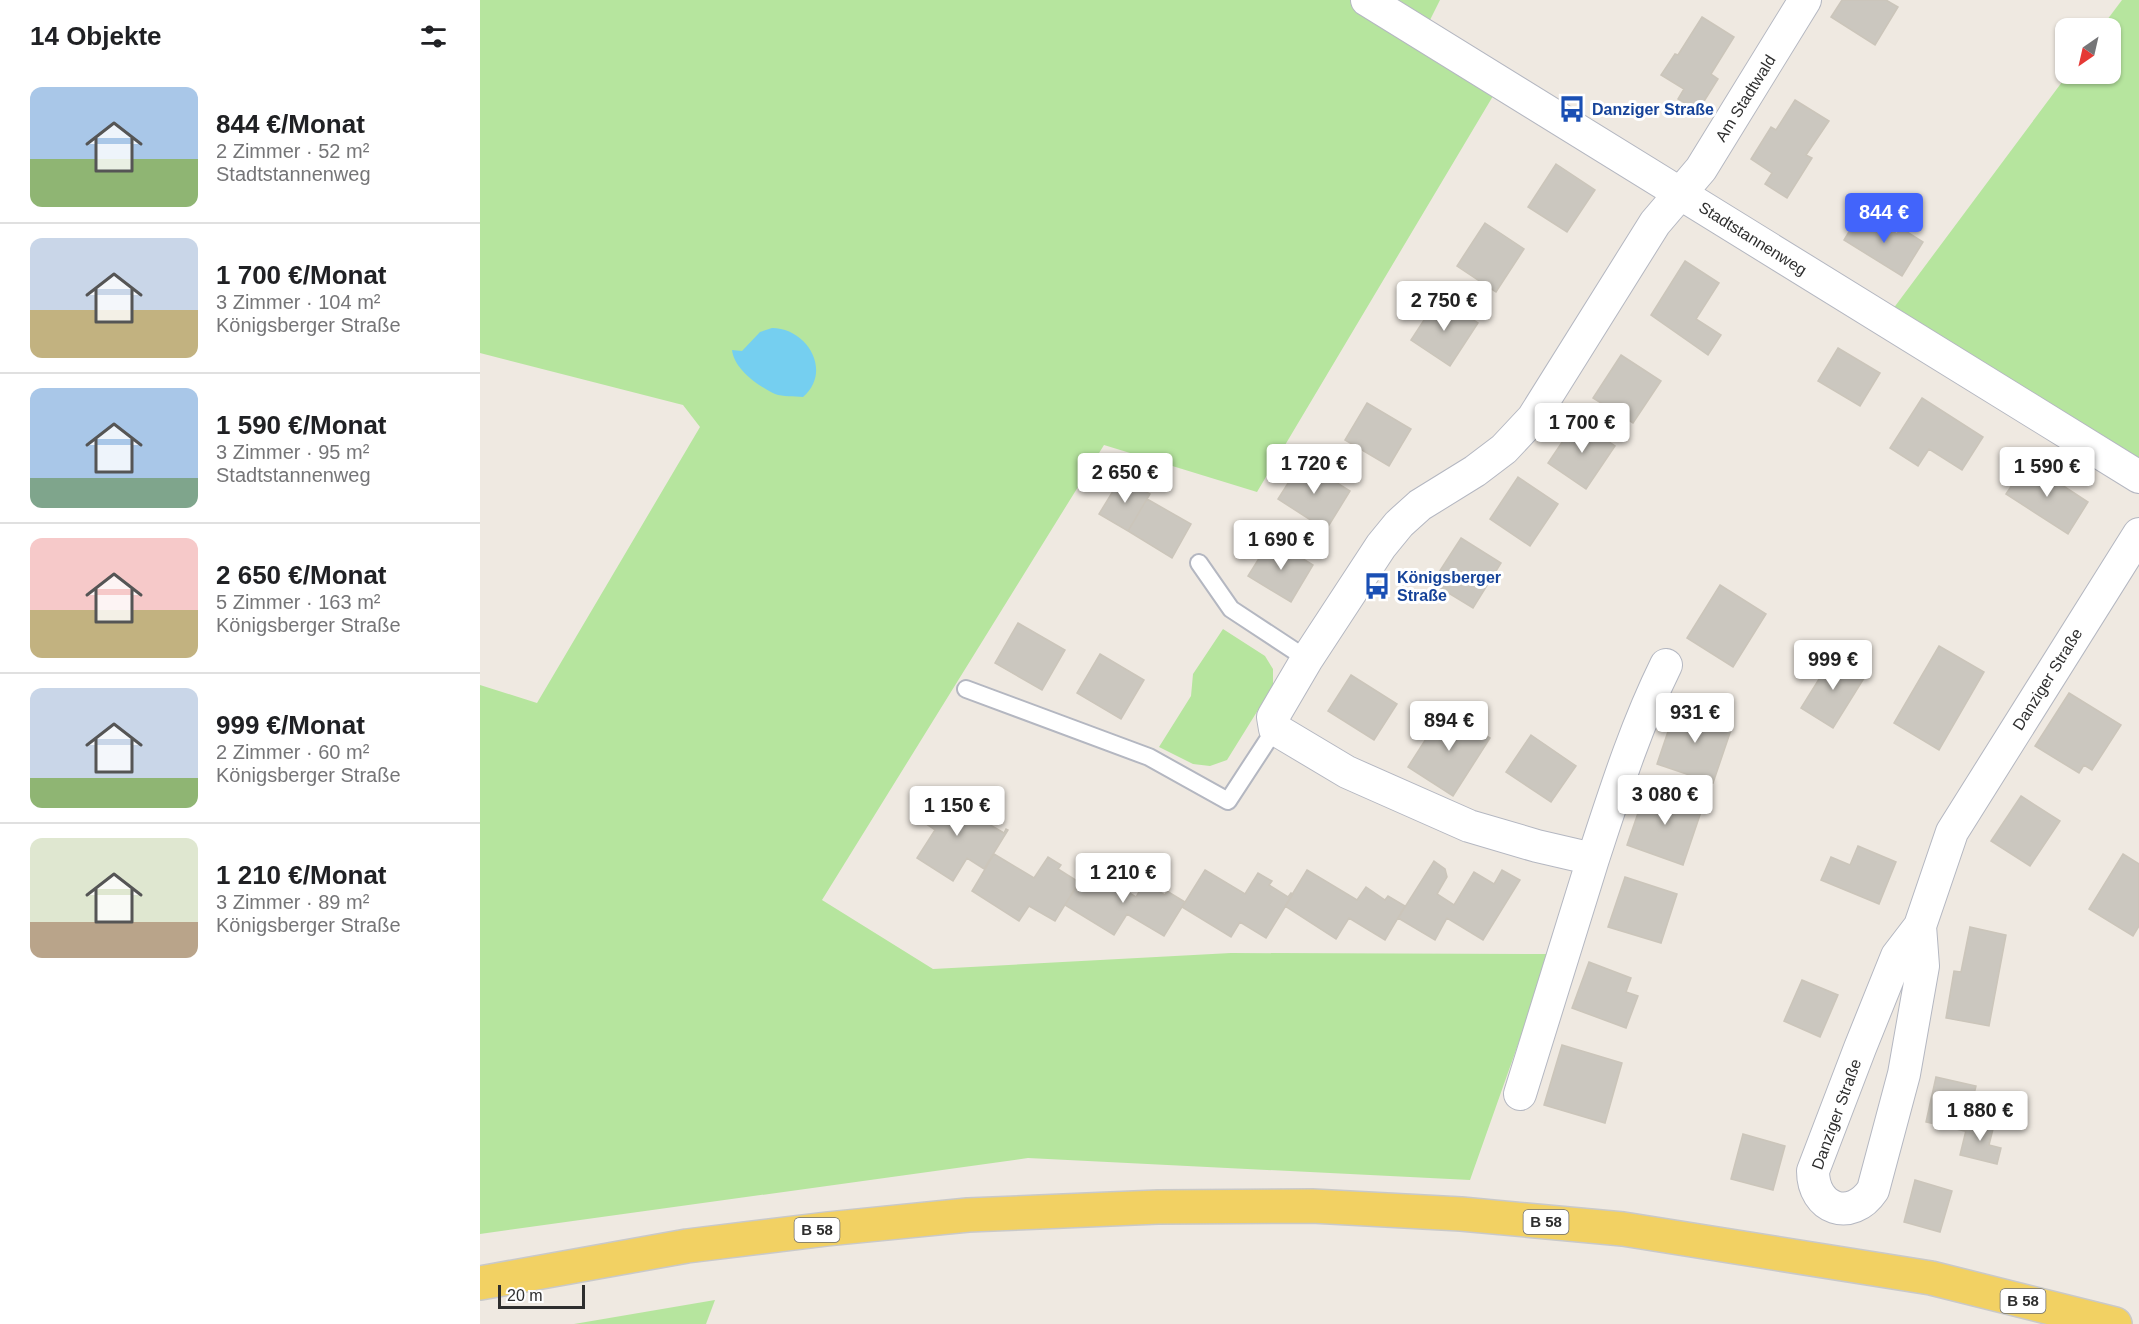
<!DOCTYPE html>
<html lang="de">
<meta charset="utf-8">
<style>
:root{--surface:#fff;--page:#f6f6f6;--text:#202124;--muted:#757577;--line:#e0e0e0;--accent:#4264fb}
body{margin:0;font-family:Arial,sans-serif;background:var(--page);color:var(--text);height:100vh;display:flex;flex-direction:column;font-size:22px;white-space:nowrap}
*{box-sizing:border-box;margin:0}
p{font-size:20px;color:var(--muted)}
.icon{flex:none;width:33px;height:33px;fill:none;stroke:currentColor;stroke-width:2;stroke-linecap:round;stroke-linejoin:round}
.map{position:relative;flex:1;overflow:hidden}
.panel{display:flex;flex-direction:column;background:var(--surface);width:480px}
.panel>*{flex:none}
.needle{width:39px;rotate:214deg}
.fabs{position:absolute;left:1575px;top:18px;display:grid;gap:12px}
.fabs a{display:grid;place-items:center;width:66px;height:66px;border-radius:12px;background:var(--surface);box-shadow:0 2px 4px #0004;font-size:30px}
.scale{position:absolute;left:18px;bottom:15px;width:87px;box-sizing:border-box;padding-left:6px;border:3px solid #2e2e2e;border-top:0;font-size:16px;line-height:21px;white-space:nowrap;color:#2e2e2e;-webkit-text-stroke:4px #fff;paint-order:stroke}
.price{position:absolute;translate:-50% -51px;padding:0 14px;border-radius:6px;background:#fff;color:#222;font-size:20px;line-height:39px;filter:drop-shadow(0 2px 3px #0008)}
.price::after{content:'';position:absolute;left:50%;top:36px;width:18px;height:14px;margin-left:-9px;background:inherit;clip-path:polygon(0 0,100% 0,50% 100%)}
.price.current{background:var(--accent);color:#fff}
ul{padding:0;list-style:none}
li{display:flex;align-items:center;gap:18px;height:150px;padding:0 30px}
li+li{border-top:2px solid var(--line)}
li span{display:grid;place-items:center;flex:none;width:168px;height:120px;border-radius:12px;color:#555}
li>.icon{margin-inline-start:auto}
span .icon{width:72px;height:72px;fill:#fffc;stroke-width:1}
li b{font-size:26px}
h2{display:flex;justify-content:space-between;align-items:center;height:72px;padding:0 30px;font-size:26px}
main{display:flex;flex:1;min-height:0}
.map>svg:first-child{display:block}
.green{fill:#b6e59e}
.water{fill:#75cff0}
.building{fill:#cbc7bf;stroke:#cbc5ba;stroke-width:1.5}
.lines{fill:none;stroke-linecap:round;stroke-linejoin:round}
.lane-casing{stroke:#b4b7c1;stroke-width:20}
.street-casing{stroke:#b4b7c1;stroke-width:34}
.primary-casing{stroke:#c9c9c9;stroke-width:36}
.lane{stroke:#fff;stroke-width:16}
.street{stroke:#fff;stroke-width:32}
.primary{stroke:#f2d163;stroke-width:33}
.labels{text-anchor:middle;stroke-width:6;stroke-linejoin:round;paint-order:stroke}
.shield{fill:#fff;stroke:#6d6d6d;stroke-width:1.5}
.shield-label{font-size:15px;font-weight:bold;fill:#2e2e2e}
.street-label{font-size:16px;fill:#2e2e2e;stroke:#fff}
.transit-label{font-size:16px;font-weight:bold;fill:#164399;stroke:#fff;text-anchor:start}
</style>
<main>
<section class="panel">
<h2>14 Objekte<svg class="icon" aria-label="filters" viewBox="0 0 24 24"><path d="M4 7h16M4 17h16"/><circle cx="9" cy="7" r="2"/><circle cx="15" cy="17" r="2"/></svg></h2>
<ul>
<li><span style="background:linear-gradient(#a9c7e8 60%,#8fb573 0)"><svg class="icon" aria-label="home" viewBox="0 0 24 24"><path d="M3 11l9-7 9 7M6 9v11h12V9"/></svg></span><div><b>844 €/Monat</b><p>2 Zimmer · 52 m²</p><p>Stadtstannenweg</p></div></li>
<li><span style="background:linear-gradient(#c9d6e8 60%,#c2b280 0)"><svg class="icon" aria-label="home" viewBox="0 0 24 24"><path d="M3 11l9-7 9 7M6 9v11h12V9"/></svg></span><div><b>1 700 €/Monat</b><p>3 Zimmer · 104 m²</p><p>Königsberger Straße</p></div></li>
<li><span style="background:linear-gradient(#a9c7e8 75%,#7fa58c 0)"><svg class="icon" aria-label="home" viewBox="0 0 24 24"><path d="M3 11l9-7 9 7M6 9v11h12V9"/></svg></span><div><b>1 590 €/Monat</b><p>3 Zimmer · 95 m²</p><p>Stadtstannenweg</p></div></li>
<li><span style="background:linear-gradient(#f6c9c9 60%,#c2b280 0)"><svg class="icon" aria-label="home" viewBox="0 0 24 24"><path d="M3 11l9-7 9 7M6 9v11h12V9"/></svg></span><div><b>2 650 €/Monat</b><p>5 Zimmer · 163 m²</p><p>Königsberger Straße</p></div></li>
<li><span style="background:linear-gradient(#c9d6e8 75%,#8fb573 0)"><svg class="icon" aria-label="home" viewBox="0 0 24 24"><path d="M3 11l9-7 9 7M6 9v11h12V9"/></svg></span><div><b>999 €/Monat</b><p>2 Zimmer · 60 m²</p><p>Königsberger Straße</p></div></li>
<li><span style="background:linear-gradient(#dfe7d0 70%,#b9a48a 0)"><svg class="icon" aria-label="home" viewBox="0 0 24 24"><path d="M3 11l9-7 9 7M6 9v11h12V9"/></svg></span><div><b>1 210 €/Monat</b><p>3 Zimmer · 89 m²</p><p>Königsberger Straße</p></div></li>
</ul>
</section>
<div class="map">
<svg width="1659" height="1324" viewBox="0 0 1659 1324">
<rect width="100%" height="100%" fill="#efe9e1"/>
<path class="green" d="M0 0H875L1019 86 777 492 624 445 342 900 453 969 751 953 1070 954 990 1180 548 1158 0 1234V685L57 703 220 427 203 405 0 353Z
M913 0H960L949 22Z
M1642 0H1659V462L1413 309 1588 74H1630V28H1621Z
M743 629 785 656 793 669V686L747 760 730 766 713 764 679 747 711 696 713 674Z
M235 1300 226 1324H94Z"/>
<path class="water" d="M292 328C327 328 353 371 323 397 314 396 303 397 295 394 278 386 254 369 252 350L262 351 280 332Z"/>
<path class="building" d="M1362 0H1406L1418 7 1395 45 1351 17Z
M1222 17 1254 37 1231 74 1238 79 1218 111 1198 99 1204 89 1181 75 1195 54 1198 55Z
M1315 100 1349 121 1326 155 1332 158 1307 198 1285 184 1292 173 1271 159 1291 127 1296 130Z
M1076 164 1115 190 1087 232 1048 207Z
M1381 212 1417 234 1421 228 1443 242 1422 276 1364 240Z
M1005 223 1044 249 1016 292 977 266Z
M1205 261 1239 283 1216 319 1241 335 1228 355 1171 315Z
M959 297 998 323 970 366 931 340Z
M1358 348 1400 373 1380 406 1338 381Z
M1141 355 1181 381 1153 423 1113 398Z
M1442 398 1503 437 1482 470 1449 449 1438 466 1410 448Z
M887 403 931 429 909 466 865 440Z
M1097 420 1135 446 1106 489 1068 463Z
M822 461 870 491 846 530 798 499Z
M1547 462 1608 502 1588 534 1526 494Z
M1038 477 1078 504 1050 546 1010 519Z
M641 478 670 494 648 531 619 514Z
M667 499 711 524 692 558 648 531Z
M981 538 1021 563 993 608 952 583Z
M791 539 833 565 811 602 768 576Z
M1240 585 1286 614 1253 667 1207 638Z
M538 623 585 650 562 690 515 663Z
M1459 646 1504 672 1459 750 1414 723Z
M620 654 664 680 641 719 597 693Z
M1354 655 1386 675 1353 728 1321 708Z
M871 675 917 704 894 740 848 711Z
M1589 693 1641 725 1612 770 1604 765 1599 773 1555 746Z
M1197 705 1253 724 1233 783 1177 764Z
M965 709 1010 738 973 796 928 767Z
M1051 735 1096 766 1071 802 1026 772Z
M1167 787 1223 806 1203 865 1147 845Z
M456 792 477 805 479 800 508 817 505 822 524 833 526 829 528 830 504 869 487 858 473 881 437 858 455 830 439 819Z
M1541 796 1580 821 1550 866 1511 841Z
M1378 846 1416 862 1399 904 1341 880 1351 857 1370 865Z
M514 854 554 878 568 857 581 865 578 869 597 881 602 877 575 921 549 906 539 921 492 891Z
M1643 854 1659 864V926L1653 936 1609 909Z
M954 861 965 869 967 877 957 894 974 905 994 872 1014 884 1022 870 1040 880 1003 940 967 918 955 940 918 918Z
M608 868 656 897 664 883 685 895 687 891 705 902 684 936 647 914 634 935 585 905Z
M725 870 765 894 778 873 792 881 789 885 808 897 811 893 813 894 786 938 760 922 751 937 702 907Z
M827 870 877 900 886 887 905 900 908 896 925 906 905 940 869 918 856 939 805 906Z
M1145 877 1197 894 1181 943 1128 927Z
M1490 927 1526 935 1509 1026 1466 1018 1474 971 1481 972Z
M1109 962 1151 978 1146 992 1158 996 1146 1028 1092 1008Z
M1322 980 1358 995 1340 1037 1304 1021Z
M1082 1045 1142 1063 1125 1123 1064 1105Z
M1456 1077 1496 1086 1485 1131 1446 1122Z
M1489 1118 1514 1125 1509 1145 1521 1148 1517 1164 1480 1155Z
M1263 1134 1305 1146 1293 1190 1251 1179Z
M1435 1180 1472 1191 1460 1232 1424 1222Z"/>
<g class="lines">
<defs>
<path id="lane" d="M719 563 751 609 827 659
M486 689 669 757 748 801 795 729"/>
<path id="street" d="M887 0 1659 477
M1113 859C1135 792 1155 728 1186 665
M1440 926 1443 966 1424 1074 1393 1190C1371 1223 1333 1209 1333 1171L1380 1048 1417 956 1440 926 1472 832 1659 534
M1040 1094 1113 859 1057 846 989 826 867 772 795 729 793 717 827 659 901 546 919 524 940 505 995 471 1024 449 1053 418 1175 223 1221 169 1325 0"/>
<path id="primary" d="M0 1283 207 1246 347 1229 488 1215 678 1207 832 1206 981 1214 1143 1229 1451 1278 1635 1324"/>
</defs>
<use href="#lane" class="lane-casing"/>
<use href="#street" class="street-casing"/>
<use href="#primary" class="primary-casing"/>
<use href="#lane" class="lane"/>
<use href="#street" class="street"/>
<use href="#primary" class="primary"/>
</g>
<defs>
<symbol id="bus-bare" viewBox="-9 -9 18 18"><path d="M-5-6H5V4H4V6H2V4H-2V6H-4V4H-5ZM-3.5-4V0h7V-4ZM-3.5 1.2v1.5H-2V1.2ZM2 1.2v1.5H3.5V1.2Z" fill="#1a4fb4" stroke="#fff" stroke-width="2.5" paint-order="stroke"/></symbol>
</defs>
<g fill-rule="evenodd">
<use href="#bus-bare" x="1073" y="90" width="38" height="38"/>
<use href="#bus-bare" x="878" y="567" width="38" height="38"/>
</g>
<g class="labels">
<g class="shield">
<rect x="1043.5" y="1210" width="45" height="24" rx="4.5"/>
<rect x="314.5" y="1218" width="45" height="24" rx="4.5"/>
<rect x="1520.5" y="1289" width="45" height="24" rx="4.5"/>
</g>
<g class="shield-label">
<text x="1066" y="1227">B 58</text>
<text x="337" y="1235">B 58</text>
<text x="1543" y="1306">B 58</text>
</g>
<g class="street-label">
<text transform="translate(1265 98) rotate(-58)" y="6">Am Stadtwald</text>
<text transform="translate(1273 238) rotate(32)" y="6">Stadtstannenweg</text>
<text transform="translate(1567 679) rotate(-58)" y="6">Danziger Straße</text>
<text transform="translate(1356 1114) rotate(-70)" y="6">Danziger Straße</text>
</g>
<g class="transit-label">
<text x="1112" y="115">Danziger Straße</text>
<text x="917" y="583">Königsberger<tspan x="917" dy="18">Straße</tspan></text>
</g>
</g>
</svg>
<div class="fabs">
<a><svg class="needle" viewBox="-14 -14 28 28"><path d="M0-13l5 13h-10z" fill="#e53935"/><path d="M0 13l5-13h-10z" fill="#757577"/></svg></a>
</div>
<div class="scale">20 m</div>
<b class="price current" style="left:1404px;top:244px">844 €</b>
<b class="price" style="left:964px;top:332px">2 750 €</b>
<b class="price" style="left:1102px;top:454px">1 700 €</b>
<b class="price" style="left:834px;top:495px">1 720 €</b>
<b class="price" style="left:1567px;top:498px">1 590 €</b>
<b class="price" style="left:645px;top:504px">2 650 €</b>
<b class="price" style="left:801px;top:571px">1 690 €</b>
<b class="price" style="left:1353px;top:691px">999 €</b>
<b class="price" style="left:1215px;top:744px">931 €</b>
<b class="price" style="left:969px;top:752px">894 €</b>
<b class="price" style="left:1185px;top:826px">3 080 €</b>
<b class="price" style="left:477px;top:837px">1 150 €</b>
<b class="price" style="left:643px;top:904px">1 210 €</b>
<b class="price" style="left:1500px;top:1142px">1 880 €</b>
</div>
</main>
